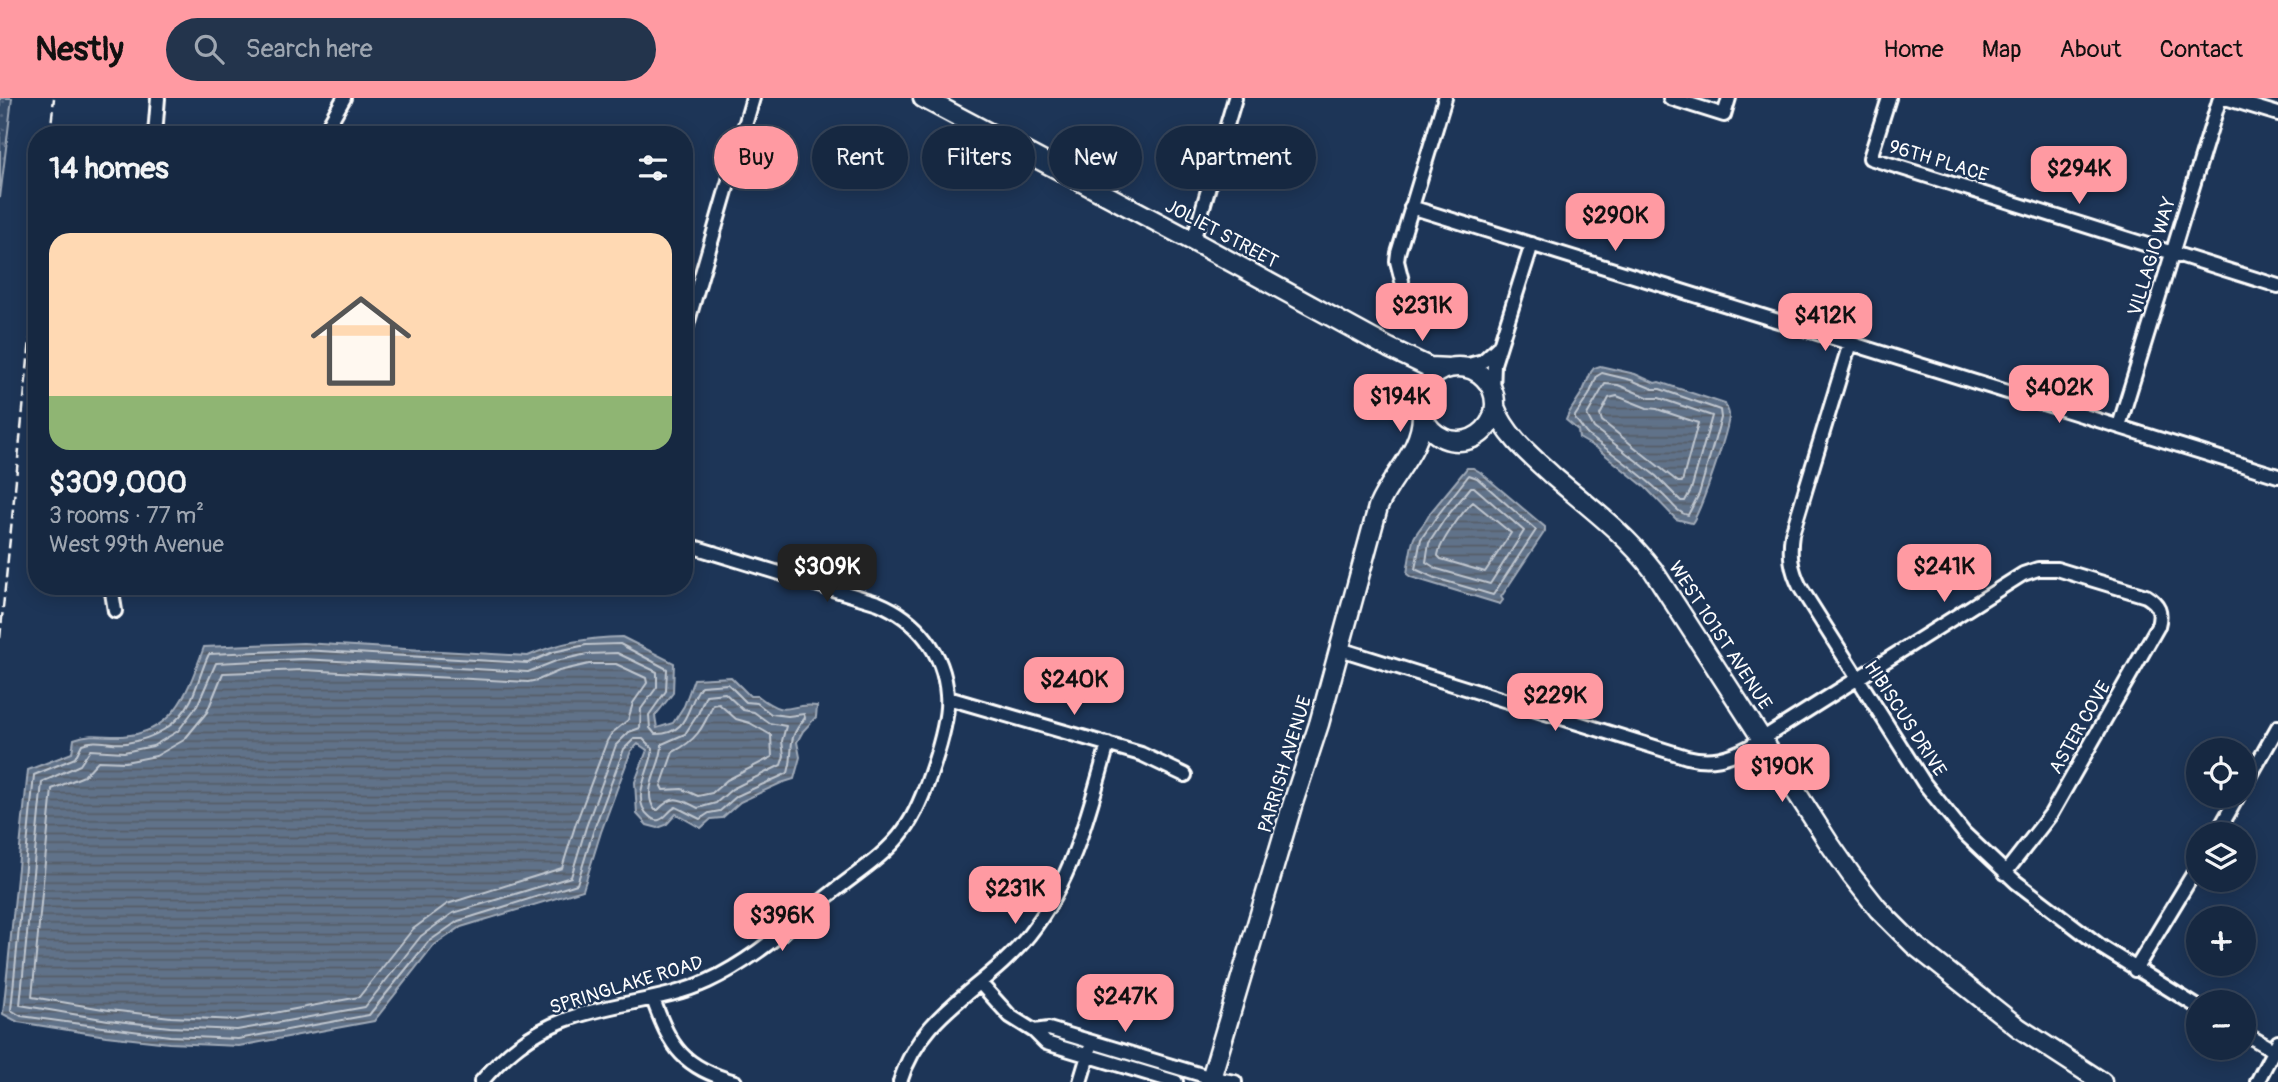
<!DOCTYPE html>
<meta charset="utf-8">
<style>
:root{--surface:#162841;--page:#23344c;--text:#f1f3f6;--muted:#9ea6b1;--line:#35445a;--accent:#ff9aa2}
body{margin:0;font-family:Pangolin,sans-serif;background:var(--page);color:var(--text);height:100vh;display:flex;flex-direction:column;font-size:26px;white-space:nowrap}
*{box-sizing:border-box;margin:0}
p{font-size:23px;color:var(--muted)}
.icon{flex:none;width:38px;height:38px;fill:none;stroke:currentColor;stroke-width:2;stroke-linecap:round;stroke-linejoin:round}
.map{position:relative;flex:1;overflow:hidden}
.details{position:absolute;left:28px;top:28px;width:665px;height:469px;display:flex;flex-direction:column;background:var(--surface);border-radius:28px;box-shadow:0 4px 18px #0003,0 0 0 2px var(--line)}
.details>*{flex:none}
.top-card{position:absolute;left:714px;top:28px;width:665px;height:63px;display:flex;gap:14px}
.tools{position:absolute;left:2186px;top:640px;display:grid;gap:14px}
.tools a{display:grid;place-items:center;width:70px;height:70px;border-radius:50%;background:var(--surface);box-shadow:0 4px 18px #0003,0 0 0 2px var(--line);font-size:35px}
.price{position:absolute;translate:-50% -60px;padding:0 16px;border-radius:14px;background:var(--accent);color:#111;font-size:23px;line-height:46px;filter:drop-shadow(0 2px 4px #0008)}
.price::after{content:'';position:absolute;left:50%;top:42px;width:21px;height:16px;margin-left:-10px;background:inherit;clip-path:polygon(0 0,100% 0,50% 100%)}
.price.active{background:#222;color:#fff}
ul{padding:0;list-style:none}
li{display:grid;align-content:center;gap:14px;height:371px;padding:0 21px}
li span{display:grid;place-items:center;height:217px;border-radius:21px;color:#555}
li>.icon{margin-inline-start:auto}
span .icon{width:126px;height:126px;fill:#fffc;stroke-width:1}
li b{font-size:30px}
h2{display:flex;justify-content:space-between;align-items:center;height:84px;padding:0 21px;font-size:30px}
.tag{padding:0 24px;border-radius:32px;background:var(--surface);box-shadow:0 4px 18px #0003,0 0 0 2px var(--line);font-size:24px;line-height:63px}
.tag.active{background:var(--accent);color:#111}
header{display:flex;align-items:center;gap:42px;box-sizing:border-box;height:98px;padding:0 35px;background:var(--accent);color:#111}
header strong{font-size:33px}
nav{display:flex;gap:38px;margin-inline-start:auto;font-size:24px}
.search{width:490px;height:63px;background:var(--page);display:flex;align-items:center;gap:18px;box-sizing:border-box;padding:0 24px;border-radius:38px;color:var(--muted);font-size:26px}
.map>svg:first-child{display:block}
.grass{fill:url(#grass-dots);stroke:#9aa5b4;stroke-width:2}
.water{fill:url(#water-rules);stroke:#a0aab8;stroke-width:2}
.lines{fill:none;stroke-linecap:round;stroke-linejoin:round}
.shore{stroke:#c0c7d0;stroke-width:2}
.street-casing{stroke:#fff;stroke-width:18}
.secondary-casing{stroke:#fff;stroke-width:23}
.street{stroke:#1d3557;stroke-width:12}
.secondary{stroke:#1d3557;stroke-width:18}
.rail{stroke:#fff;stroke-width:2.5;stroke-dasharray:10 5;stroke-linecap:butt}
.labels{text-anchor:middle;stroke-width:5;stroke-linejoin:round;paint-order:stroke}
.street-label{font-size:19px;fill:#fff;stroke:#1d3557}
</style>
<header>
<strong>Nestly</strong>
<div class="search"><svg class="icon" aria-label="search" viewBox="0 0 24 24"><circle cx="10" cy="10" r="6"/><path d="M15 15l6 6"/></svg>Search here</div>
<nav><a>Home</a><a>Map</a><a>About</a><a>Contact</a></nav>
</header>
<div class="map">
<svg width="2278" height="984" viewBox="0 0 2278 984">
<defs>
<pattern id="grass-dots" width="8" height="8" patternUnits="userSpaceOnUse" patternTransform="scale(1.75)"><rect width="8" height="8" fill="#364b69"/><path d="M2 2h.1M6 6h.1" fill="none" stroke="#546680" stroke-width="1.8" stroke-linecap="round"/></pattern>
<pattern id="water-rules" width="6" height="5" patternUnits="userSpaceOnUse" patternTransform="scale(1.75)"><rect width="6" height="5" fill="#617289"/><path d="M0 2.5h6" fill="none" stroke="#555d67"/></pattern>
</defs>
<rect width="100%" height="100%" fill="#1d3557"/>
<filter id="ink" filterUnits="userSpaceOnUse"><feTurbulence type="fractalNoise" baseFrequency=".0143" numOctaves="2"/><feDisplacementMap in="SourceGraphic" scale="14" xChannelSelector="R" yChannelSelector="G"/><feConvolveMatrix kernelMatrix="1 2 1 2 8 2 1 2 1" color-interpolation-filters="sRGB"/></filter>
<g filter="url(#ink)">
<path class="grass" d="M0 0H12L0 100Z"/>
<path class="water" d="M1600 268 1635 276 1655 285 1659 284 1725 306C1726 309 1729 313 1729 316 1730 329 1700 415 1692 425L1676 421 1646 390 1598 351 1579 340 1578 332 1566 322 1569 315 1583 293 1591 274 1594 270Z
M1467 370H1473L1480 374 1545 429V433L1501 499 1503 502 1500 506 1411 479 1407 476C1408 469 1412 445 1414 440 1418 431 1426 425 1430 415Z
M622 539 674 565 673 595 655 618 657 630 673 625 684 608 694 581 731 579 750 598H758C789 622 787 604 817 608L816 619 803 633 797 644 800 659 794 681 781 685 740 704 722 720 711 721 701 730 676 716 666 727 658 730 647 727 637 716 635 684 647 652 638 646 631 653 601 734 583 792 461 829 433 848 374 923 239 948 169 945 106 938 18 924 3 916 28 672 72 655 74 641C93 634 104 639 122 638 176 635 188 592 204 549L303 545 528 558C559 544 588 540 622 539Z"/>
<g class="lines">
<path class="shore" d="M1602 275 1631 282 1653 291H1660L1720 312 1721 320 1699 396 1688 417C1678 416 1671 404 1663 397 1640 375 1614 356 1589 338 1583 334 1582 327 1575 321V318L1589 297 1597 278Z
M1605 286 1618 287 1650 300H1659L1712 318 1691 392 1685 403H1681L1656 378 1594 330 1587 317Z
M1617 298 1647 310 1657 311 1698 325 1682 384H1678L1602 323 1600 317 1609 300Z
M1469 377 1477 380 1536 432 1493 497 1435 480 1415 471 1421 441 1437 418Z
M1471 389H1474L1524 433 1490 486 1437 471 1426 464 1429 445 1444 422Z
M1473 404 1511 435 1485 474 1441 461 1438 458C1439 445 1463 413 1473 404Z
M620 546 667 571 666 593 649 617 650 630 655 636C690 637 686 607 701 588L728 586 746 604 757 605 771 616 788 618 804 616 805 620C784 645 796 648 788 675L737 698 720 713 709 715 700 721 676 709C669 712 665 721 659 722 655 723 651 720 649 718 629 701 652 669 653 651L643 641H634L624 651 594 731 577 786 458 823 428 844 369 917 238 941 170 938 21 918 11 912 34 677 75 660 82 646C96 640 111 647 126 645 153 641 178 628 191 602 198 587 202 570 209 556L303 552 528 565 553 554 586 547Z
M617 555 657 574V589L641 611 640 630 629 634 616 647 586 729 571 779 453 815 421 838 365 909 237 932 170 929 108 922 20 907 42 684 80 667 90 652 124 654 153 648 178 633 197 608 216 565 303 561 528 574 556 563 587 556Z
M589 566H616L646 580 647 585 633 605 628 622 612 635 607 643 576 725 562 770 447 806 413 831 359 899 237 922 171 919 109 912 32 899 52 691 84 678 98 663 125 664 156 658 184 642 207 614 223 575 303 572 528 584 538 582 559 573Z
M725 595 743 612 754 614 769 625 786 628 782 643 784 658 781 667 732 691 716 705 698 710C680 701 674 695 658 712H655C640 692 663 667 662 646L685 636 698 616 706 597Z
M719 606 736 621 750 625 771 637 772 659 727 682 712 695 698 698 682 691 663 692 661 688 673 654C696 643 703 630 713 607Z"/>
<defs>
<path id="street" d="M1670 0 1724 17 1729 0
M1889 0 1870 60 2278 188
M2225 0 2278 16
M155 37 158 0
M323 37 344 0
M1411 109 2278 378
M1193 143 1235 0
M1402 183 1397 163 1398 155 1445 0
M684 237 753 0
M1850 245 1792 436C1789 457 1791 471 1800 489L1924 685 1964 735 2016 784 2103 850 2198 909
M1461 269 1483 263 1498 249
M1493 295 1494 266 1532 146
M2119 328 2220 0
M111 488 115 513
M1340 551 1687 659C1711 665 1728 660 1749 649L2023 476 2038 471H2057L2146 498C2159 506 2162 513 2158 528L2051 716 2005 775
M948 600 1141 656 1185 677
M2244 689 2278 629
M2216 737 2238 698
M2135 872 2198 768
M980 885 1010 918 1034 933 1046 945 1176 984
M653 901C671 951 683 969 735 984
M1034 933 1049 931 1212 980 1235 984
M2244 935 2273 952
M481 984C505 956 530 935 565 922 611 904 663 904 708 883 754 862 793 825 833 794 857 775 886 757 904 732 923 707 950 627 947 597 944 554 917 521 878 505L684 446
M900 984C922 912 985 892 1029 837 1073 781 1089 714 1108 646
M1080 984 1090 951
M2257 984 2278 944"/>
<path id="secondary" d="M923 0 1193 143 1389 250 1429 269 1449 270
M1421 306a37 37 0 1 1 74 0a37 37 0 1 1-74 0Z
M1495 309C1506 338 1531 358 1554 379 1588 408 1626 436 1653 472L1829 745 1852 778 1878 811 1914 847 2019 930 2102 984
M1210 984 1292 708 1319 626 1378 409C1392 376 1422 353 1422 317"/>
</defs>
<use href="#street" class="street-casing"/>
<use href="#secondary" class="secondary-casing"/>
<use href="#street" class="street"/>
<use href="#secondary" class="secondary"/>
<path class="rail" d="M50 37 54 0
M0 540 37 172"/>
</g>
</g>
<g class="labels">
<g class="street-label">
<text transform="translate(1939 62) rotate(17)" y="7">96TH PLACE</text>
<text transform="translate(1222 135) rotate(28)" y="7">JOLIET STREET</text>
<text transform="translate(2151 158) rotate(-73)" y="7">VILLAGIO WAY</text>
<text transform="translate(1721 537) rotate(57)" y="7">WEST 101ST AVENUE</text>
<text transform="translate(1906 620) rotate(57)" y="7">HIBISCUS DRIVE</text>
<text transform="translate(2079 629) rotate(-60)" y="7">ASTER COVE</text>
<text transform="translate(1284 666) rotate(-73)" y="7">PARRISH AVENUE</text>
<text transform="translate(626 886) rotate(-17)" y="7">SPRINGLAKE ROAD</text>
</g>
</g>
</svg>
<div class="tools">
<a><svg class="icon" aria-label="locate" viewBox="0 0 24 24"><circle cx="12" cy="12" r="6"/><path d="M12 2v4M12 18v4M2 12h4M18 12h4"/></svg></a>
<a><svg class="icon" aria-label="layers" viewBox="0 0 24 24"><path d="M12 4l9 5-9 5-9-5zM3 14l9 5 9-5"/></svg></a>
<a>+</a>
<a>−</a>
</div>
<b class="price" style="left:2079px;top:108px">$294K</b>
<b class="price" style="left:1615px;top:155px">$290K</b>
<b class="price" style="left:1422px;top:245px">$231K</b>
<b class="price" style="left:1825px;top:255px">$412K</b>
<b class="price" style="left:2059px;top:327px">$402K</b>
<b class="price" style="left:1400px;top:336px">$194K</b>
<b class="price active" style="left:827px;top:506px">$309K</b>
<b class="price" style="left:1944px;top:506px">$241K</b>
<b class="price" style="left:1074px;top:619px">$240K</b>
<b class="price" style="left:1555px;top:635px">$229K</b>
<b class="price" style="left:1782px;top:706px">$190K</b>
<b class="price" style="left:1015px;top:828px">$231K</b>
<b class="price" style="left:782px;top:855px">$396K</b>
<b class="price" style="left:1125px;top:936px">$247K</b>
<div class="top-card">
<a class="tag active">Buy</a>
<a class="tag">Rent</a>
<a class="tag">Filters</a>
<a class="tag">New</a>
<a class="tag">Apartment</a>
</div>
<section class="details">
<h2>14 homes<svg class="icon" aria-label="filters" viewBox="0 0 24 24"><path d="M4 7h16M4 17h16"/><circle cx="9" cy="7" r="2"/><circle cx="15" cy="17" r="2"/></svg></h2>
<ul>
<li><span style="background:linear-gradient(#ffd9b3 75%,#8fb573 0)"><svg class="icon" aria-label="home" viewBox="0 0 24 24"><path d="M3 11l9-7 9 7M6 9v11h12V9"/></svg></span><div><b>$309,000</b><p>3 rooms · 77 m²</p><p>West 99th Avenue</p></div></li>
</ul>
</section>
</div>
